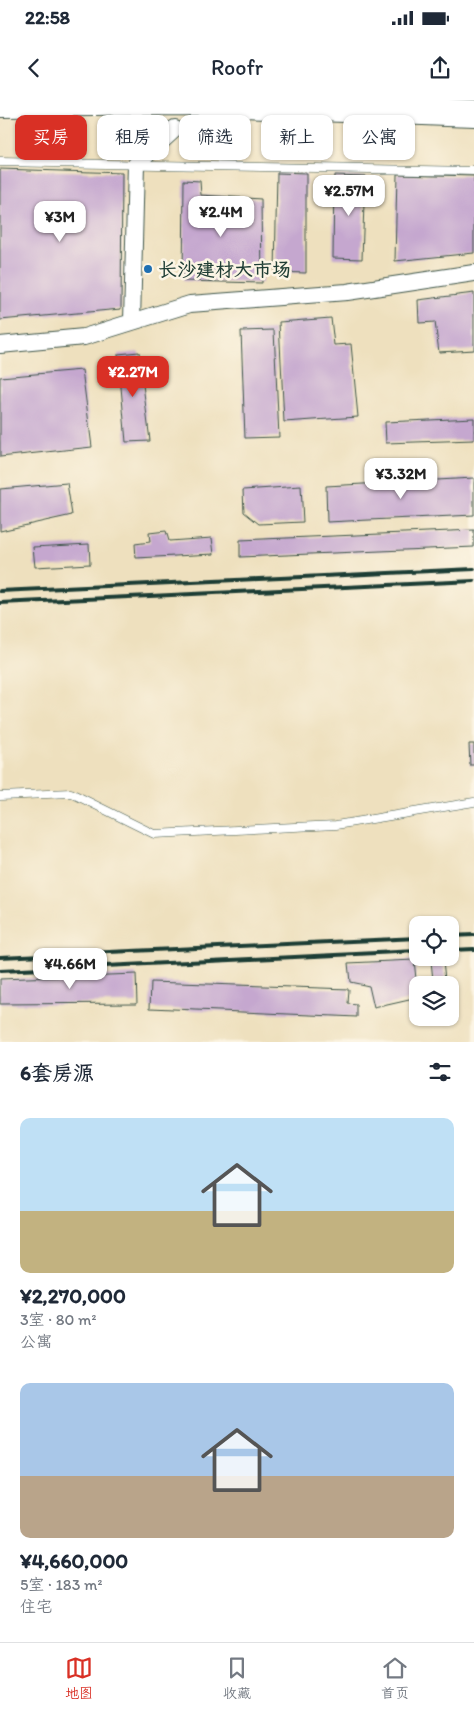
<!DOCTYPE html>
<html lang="zh">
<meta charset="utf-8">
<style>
:root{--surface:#fff;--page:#f6f6f7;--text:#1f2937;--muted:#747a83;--line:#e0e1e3;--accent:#d93025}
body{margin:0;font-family:Itim,"LXGW WenKai TC",sans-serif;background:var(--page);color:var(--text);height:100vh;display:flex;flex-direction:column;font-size:19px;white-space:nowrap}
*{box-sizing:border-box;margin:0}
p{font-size:16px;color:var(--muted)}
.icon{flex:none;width:28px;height:28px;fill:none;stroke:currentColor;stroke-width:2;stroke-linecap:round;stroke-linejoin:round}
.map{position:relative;height:942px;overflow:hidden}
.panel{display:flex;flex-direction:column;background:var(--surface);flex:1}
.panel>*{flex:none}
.top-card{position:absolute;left:15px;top:15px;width:445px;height:45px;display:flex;gap:10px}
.fabs{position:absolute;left:409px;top:816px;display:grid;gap:10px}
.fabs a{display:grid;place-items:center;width:50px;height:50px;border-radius:10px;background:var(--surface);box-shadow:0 1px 4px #0004;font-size:25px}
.price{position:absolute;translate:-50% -42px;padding:0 11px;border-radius:10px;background:#fff;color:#222;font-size:16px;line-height:32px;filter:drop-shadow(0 1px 2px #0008)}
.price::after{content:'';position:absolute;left:50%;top:30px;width:15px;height:11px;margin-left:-8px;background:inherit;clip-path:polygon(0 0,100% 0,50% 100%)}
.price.on{background:var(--accent);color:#fff}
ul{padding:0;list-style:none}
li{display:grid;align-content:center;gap:10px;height:265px;padding:0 20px}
li span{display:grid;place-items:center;height:155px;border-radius:10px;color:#555}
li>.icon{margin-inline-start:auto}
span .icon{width:90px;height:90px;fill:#fffc;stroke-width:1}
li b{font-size:21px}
h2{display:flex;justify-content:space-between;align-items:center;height:60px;padding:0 20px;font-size:21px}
.chip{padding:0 18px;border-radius:10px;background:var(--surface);box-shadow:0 1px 4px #0004;font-size:18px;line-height:45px}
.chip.on{background:var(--accent);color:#fff}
.status{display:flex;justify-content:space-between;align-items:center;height:35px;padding:0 25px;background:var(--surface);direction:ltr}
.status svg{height:14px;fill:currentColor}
header{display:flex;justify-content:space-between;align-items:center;height:65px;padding:0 20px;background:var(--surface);font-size:22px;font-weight:600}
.tab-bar{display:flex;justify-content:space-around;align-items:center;height:70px;border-top:1px solid var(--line);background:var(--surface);font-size:14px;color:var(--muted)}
.tab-bar a{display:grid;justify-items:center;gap:2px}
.tab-bar .on{color:var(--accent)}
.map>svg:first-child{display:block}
.building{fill:#c5a7cf}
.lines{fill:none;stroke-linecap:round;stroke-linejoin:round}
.service-casing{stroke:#3e5549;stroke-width:9}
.minor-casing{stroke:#3e5549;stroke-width:18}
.trunk-casing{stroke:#3e5549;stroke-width:28}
.service{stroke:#fff;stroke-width:8}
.minor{stroke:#fff;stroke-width:16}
.trunk{stroke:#fff;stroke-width:26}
.rail{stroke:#1f3d34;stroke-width:4}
.poi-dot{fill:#1f6fb2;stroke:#fcf5e5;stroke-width:2}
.labels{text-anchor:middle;stroke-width:5;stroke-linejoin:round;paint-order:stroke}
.poi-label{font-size:19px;font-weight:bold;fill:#1f3d34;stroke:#fcf5e5;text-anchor:start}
</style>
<div class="status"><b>22:58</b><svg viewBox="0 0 49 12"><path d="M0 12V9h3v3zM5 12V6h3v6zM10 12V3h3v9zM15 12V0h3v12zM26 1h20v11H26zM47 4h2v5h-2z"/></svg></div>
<header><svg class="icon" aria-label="back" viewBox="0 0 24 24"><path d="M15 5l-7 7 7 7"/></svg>Roofr<svg class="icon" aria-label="share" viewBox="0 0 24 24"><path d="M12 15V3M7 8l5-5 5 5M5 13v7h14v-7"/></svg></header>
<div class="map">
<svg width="474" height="942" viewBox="0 0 474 942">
<rect width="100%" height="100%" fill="#fcf5e5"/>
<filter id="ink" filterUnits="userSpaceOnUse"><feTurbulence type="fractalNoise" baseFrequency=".02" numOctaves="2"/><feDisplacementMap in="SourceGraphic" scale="10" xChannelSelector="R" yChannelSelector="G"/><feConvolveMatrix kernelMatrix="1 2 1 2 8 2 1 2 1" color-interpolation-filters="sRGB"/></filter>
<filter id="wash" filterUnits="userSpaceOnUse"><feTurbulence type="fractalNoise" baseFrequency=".0096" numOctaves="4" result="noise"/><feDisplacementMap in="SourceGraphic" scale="20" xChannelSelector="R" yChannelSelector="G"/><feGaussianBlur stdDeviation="1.12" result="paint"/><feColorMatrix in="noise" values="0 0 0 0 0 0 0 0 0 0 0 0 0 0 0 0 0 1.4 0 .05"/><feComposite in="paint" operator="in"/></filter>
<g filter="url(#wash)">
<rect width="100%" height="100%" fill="#eee0be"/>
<g id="blocks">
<path class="building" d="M0 69 122 73 121 209 0 220Z
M277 73 306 74V173L275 172Z
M397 74 474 76V153L395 161Z
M334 75 365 76 362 159 333 158Z
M184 80 200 81 201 95 261 99 262 183 183 181Z
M474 193V250L439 252 435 222 419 223 418 200Z
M331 218 334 245 351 244 358 317 284 322 279 222Z
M274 230 279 337 245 338 241 231Z
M139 252 150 341 126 342 118 254Z
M82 270 92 347 0 357V277Z
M474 318V340L386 343 385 322Z
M474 378V415L327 422 326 386Z
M67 383 72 415 0 431V389Z
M301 386 303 422 259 424 244 412 243 390Z
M474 430V447L240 457V440Z
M166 431 169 441 212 438 214 454 136 458 135 444 150 442 149 433Z
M89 444 90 464 35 467 33 447Z
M469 644H474V665H470Z
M414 860 418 898 374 908 369 886 350 882 348 863Z
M431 861H443L445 879 433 880Z
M136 874 137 903 0 904V879Z
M151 882 349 889 348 904 357 905V917L150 908Z"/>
</g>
</g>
<g filter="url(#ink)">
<use href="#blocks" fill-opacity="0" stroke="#3e5549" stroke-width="1"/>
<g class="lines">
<defs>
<path id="service" d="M0 62 474 71
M0 696 71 693 154 734 336 725 474 702"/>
<path id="minor" d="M132 222 136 64 175 28
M0 245 84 237 190 204 347 192 474 173"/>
<path id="trunk" d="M0 4 188 2 474 13"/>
</defs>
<use href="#service" class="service-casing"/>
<use href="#minor" class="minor-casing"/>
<use href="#trunk" class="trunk-casing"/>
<use href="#service" class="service"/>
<use href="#minor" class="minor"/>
<use href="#trunk" class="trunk"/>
<path class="rail" d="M0 491 474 469
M0 503 474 481
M450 836 474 835
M450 850 474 849
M0 857 418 838
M0 871 418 851"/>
</g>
</g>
<circle class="poi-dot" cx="148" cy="169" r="5"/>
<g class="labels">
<g class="poi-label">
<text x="158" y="176">长沙建材大市场</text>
</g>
</g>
</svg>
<div class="fabs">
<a><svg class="icon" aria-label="locate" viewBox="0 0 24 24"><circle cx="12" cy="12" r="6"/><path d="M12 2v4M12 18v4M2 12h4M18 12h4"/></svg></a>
<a><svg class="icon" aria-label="layers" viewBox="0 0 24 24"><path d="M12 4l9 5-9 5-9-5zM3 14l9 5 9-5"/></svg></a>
</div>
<b class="price" style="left:349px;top:117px">¥2.57M</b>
<b class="price" style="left:221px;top:138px">¥2.4M</b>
<b class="price" style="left:60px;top:143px">¥3M</b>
<b class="price on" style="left:133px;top:298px">¥2.27M</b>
<b class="price" style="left:401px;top:400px">¥3.32M</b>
<b class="price" style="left:70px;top:890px">¥4.66M</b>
<div class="top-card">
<a class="chip on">买房</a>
<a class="chip">租房</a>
<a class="chip">筛选</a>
<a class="chip">新上</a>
<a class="chip">公寓</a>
</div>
</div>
<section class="panel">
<h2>6套房源<svg class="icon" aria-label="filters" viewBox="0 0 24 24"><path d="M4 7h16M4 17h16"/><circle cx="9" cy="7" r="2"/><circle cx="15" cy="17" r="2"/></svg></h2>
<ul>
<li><span style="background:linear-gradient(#bfe0f5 60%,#c2b280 0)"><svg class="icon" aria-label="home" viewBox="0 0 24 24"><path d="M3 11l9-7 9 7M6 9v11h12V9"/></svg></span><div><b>¥2,270,000</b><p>3室 · 80 m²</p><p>公寓</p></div></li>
<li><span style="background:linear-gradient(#a9c7e8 60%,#b9a48a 0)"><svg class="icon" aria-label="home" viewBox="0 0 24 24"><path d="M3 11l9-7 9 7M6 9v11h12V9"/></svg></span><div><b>¥4,660,000</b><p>5室 · 183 m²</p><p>住宅</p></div></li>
</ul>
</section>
<nav class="tab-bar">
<a class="on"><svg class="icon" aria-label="map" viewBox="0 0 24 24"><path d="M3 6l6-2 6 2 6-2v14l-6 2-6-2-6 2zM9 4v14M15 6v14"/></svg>地图</a>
<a><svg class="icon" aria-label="saved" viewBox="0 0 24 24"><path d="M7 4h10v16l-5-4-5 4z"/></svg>收藏</a>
<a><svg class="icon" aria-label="home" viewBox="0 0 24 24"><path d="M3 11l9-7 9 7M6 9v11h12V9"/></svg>首页</a>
</nav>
